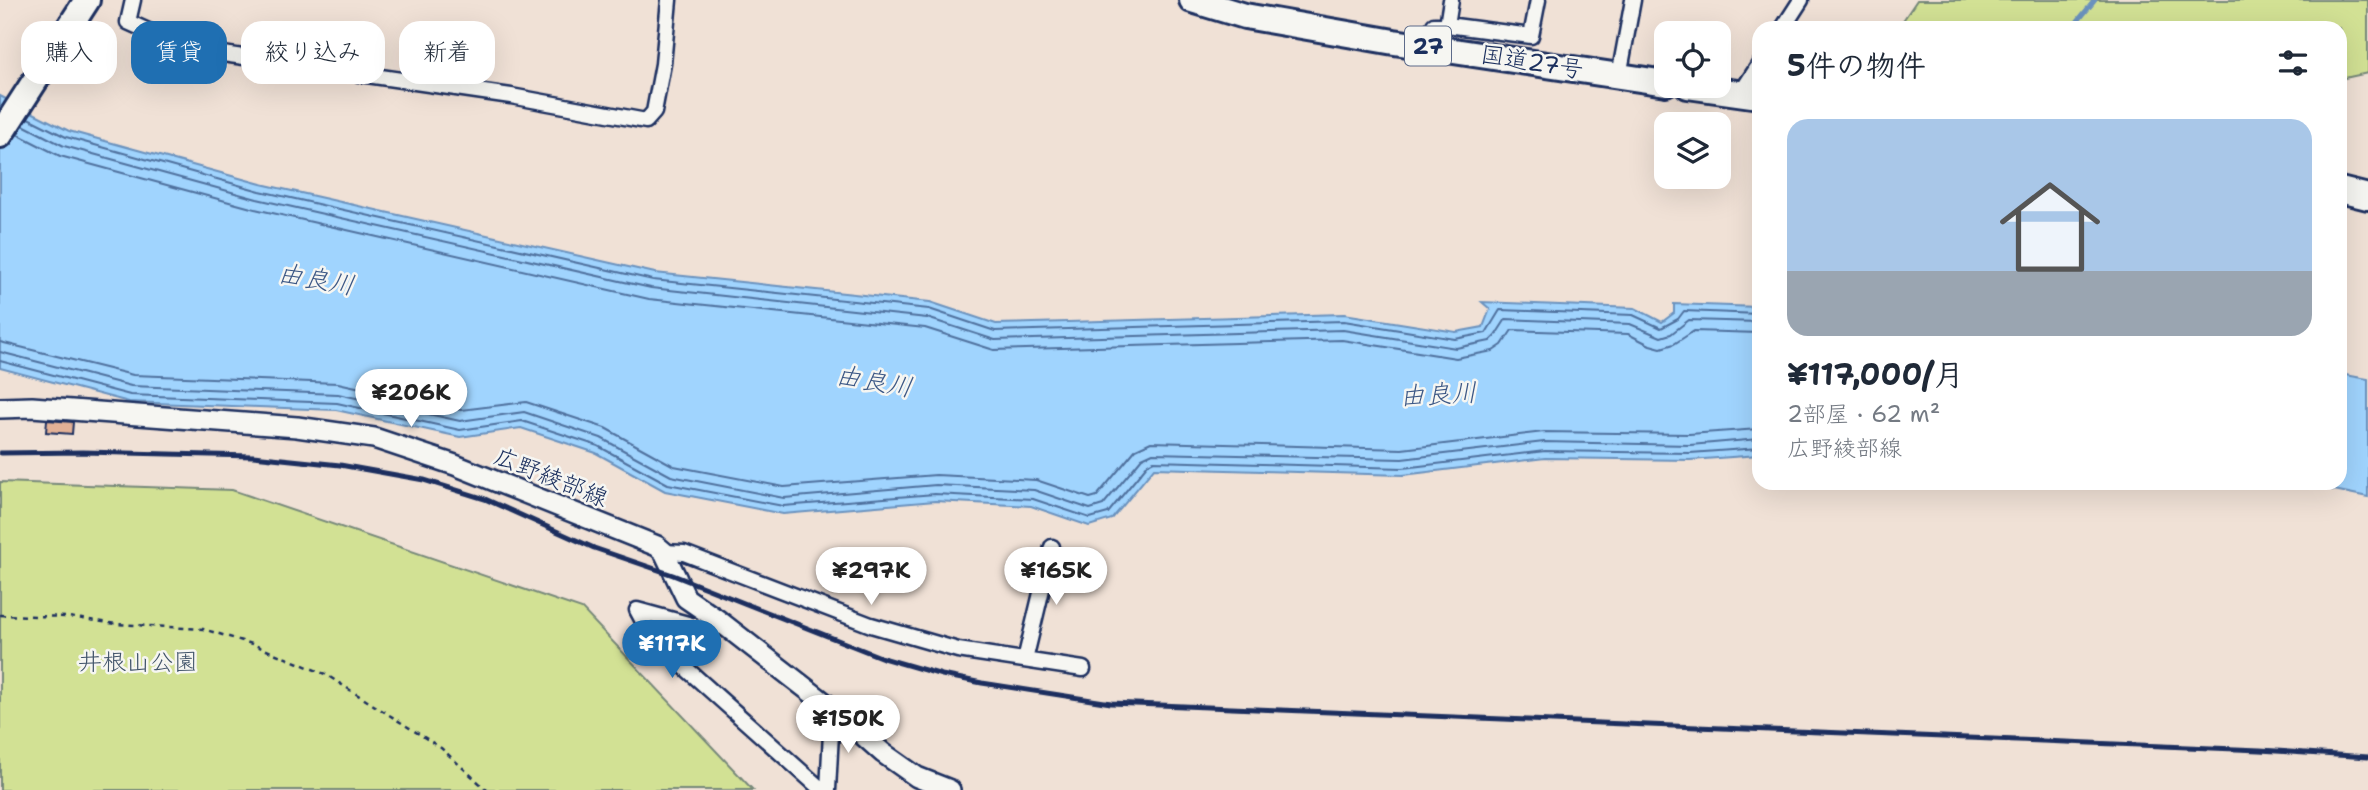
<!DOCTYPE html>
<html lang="ja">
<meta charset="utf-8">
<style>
:root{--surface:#fff;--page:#f6f6f7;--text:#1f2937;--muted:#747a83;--line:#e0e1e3;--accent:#1f6fb2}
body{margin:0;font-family:"Shantell Sans","Klee One",sans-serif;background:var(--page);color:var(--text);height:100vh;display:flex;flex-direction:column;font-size:26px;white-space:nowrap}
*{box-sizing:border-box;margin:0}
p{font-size:23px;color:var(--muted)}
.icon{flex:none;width:38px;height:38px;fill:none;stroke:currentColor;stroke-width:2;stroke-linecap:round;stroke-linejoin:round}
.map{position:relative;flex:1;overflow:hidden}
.drawer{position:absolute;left:1752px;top:21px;width:595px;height:469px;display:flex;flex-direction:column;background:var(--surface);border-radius:21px;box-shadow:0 7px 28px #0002}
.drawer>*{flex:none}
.banner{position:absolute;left:21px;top:21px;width:665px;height:63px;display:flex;gap:14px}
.buttons{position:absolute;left:1654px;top:21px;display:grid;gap:14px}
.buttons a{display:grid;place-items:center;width:77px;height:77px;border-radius:14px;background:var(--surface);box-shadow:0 7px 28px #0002;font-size:35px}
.price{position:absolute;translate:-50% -60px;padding:0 16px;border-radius:24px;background:#fff;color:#222;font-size:23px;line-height:46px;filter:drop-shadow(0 2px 4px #0008)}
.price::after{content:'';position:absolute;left:50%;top:42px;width:21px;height:16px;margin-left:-10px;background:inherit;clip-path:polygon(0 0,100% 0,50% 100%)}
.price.current{background:var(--accent);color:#fff}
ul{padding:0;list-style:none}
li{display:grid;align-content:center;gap:14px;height:371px;padding:0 35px}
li+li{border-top:2px solid var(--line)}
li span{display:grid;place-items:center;height:217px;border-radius:21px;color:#555}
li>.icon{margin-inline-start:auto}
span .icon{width:126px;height:126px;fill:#fffc;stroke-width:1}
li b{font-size:30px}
h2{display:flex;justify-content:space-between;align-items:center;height:84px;padding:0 35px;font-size:30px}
.tag{padding:0 24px;border-radius:21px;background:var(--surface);box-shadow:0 7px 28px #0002;font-size:24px;line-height:63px}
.tag.current{background:var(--accent);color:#fff}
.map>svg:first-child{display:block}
.green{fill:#d2e194;stroke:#768879;stroke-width:2}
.water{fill:#a0d4fe;stroke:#6b92be;stroke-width:2}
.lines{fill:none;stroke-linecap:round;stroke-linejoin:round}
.shore{stroke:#50719e;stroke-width:2}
.stream{stroke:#6b92be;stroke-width:5}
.building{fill:#e3b196;stroke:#1b2f5e;stroke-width:2}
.street-casing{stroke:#1b2f5e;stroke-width:19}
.secondary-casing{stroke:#1b2f5e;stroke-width:24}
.highway-casing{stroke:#1b2f5e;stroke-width:30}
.path{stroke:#1b2f5e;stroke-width:2.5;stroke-dasharray:5 5;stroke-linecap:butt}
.street{stroke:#f6f6f2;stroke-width:14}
.secondary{stroke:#f6f6f2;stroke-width:19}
.highway{stroke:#f6f6f2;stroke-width:24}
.rail{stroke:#1b2f5e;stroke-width:5}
.labels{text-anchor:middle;stroke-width:5;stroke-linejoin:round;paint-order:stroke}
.shield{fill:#f6f6f2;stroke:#5d6b8a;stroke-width:2}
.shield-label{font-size:23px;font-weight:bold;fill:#1b2f5e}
.street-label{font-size:24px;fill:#1b2f5e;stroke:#f6f6f2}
.park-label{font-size:24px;fill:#405369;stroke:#f6f6f2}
.water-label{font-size:26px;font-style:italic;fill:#3c5886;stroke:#f6f6f2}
</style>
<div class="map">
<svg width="2368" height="790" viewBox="0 0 2368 790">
<rect width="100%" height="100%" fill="#f0e1d6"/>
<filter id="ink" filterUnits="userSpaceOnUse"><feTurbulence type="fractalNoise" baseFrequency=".0143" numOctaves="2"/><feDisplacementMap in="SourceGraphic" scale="14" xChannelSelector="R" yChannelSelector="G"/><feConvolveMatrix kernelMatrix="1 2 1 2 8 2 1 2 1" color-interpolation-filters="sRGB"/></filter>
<g filter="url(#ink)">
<path class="green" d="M1917 0H2368V73L2340 79V28H1898Z
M0 482 232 490 582 609 753 790H0Z"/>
<path class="water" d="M0 96 69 131 261 184 655 273 930 302 996 324 1344 314 1456 332 1483 327 1490 309 1482 302 1635 308 1662 322 1674 313V304L1759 307V455L1690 460 1545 458 1403 475 1154 468 1112 519 1089 526 1031 506 935 501 783 514 665 491 596 453 521 428 460 437 336 410 129 402 0 368Z
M2340 374 2368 379V497L2300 483H2340Z"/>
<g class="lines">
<path class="shore" d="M28 118 66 137 260 191 653 280 929 309 995 331 1344 321 1455 339 1486 333 1500 310 1633 315 1661 328 1678 319 1684 311 1759 314
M23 125 64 146 257 199 651 288 927 318 995 340 1343 330 1456 348 1490 341 1495 336 1506 319 1630 324 1661 337 1671 334 1689 320 1759 322
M17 134 60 156 255 209 649 299 925 328 994 350 1342 340 1456 358 1493 351 1502 345 1512 330 1628 334 1650 345 1661 348 1674 344 1694 331 1759 333
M0 342 133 375 338 383 461 410 526 402 605 428 674 466 784 487 936 475 1036 480 1090 498 1097 496 1136 449 1151 442 1402 449 1544 432 1689 434 1759 429
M0 352 131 386 338 394 460 421 524 412 601 438 671 476 784 498 936 485 1034 490 1090 509 1103 505 1142 458 1153 453 1402 459 1544 442 1690 445 1759 439
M0 361 130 395 337 403 460 430 522 421 598 446 668 484 783 506 935 494 1033 499 1090 518 1108 513 1148 464 1154 461 1403 468 1545 451 1690 453 1759 448"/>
<path class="stream" d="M2072 28 2095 0"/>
</g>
<path class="building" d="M47 420 73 422 72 434 46 432Z"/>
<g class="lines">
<defs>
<path id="street" d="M133 0 128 22 177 44 209 52 511 96 646 121 654 112 663 64 669 0
M1447 25 1531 36 1538 0
M1783 28 1801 0
M1430 46 1434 25H1447L1451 0
M1619 76 1633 0
M1740 94 1759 65
M664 552 684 553 871 625 958 650 1083 669
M718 620 713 631 637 610 652 638 822 790
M1025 660 1052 547
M828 790 831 733 839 714"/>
<path id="secondary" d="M0 408 32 407 297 427 374 438 455 465 657 546 664 552 686 598 718 620 839 714 883 753 917 777 950 790"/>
<path id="highway" d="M1192 0 1245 16 1394 42 1666 83
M1688 86 1759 96
M0 135 87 0
M2340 190 2368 197"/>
</defs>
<use href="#street" class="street-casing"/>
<use href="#secondary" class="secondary-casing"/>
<use href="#highway" class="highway-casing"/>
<path class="path" d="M0 615 69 617 116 624 203 629 252 644 325 674 441 748 487 790"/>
<use href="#street" class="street"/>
<use href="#secondary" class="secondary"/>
<use href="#highway" class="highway"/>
<path class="rail" d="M0 453 83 452 253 456 340 465 424 480 485 499 594 548 673 575 883 658 942 675 982 683 1111 703 2260 750 2368 757"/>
</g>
</g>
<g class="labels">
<rect class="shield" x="1405" y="26.5" width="46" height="39" rx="5"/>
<g class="shield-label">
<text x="1428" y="54">27</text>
</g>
<g class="street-label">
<text transform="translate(1532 62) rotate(9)" y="8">国道27号</text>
<text transform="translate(551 477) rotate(22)" y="8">広野綾部線</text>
</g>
<g class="park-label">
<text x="138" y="670">井根山公園</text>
</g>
<g class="water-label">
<text transform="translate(316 279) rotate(10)" y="9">由良川</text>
<text transform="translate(874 381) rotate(10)" y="9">由良川</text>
<text transform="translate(1438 394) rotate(-3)" y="9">由良川</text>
</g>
</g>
</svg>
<div class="buttons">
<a><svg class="icon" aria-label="locate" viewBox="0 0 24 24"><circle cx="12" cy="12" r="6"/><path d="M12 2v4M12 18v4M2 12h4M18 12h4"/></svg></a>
<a><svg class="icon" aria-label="layers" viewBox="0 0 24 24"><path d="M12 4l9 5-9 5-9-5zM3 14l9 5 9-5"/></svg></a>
</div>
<b class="price" style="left:411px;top:429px">¥206K</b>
<b class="price" style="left:871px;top:607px">¥297K</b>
<b class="price" style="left:1056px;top:607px">¥165K</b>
<b class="price current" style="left:672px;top:680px">¥117K</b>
<b class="price" style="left:848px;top:755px">¥150K</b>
<div class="banner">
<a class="tag">購入</a>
<a class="tag current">賃貸</a>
<a class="tag">絞り込み</a>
<a class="tag">新着</a>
</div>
<section class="drawer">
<h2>5件の物件<svg class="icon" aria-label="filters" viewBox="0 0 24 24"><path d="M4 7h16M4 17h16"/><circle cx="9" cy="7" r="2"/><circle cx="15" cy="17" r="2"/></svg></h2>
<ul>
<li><span style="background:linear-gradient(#a9c7e8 70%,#9aa5b1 0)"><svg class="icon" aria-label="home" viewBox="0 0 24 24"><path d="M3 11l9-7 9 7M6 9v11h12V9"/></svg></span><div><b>¥117,000/月</b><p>2部屋 · 62 m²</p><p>広野綾部線</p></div></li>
</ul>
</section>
</div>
